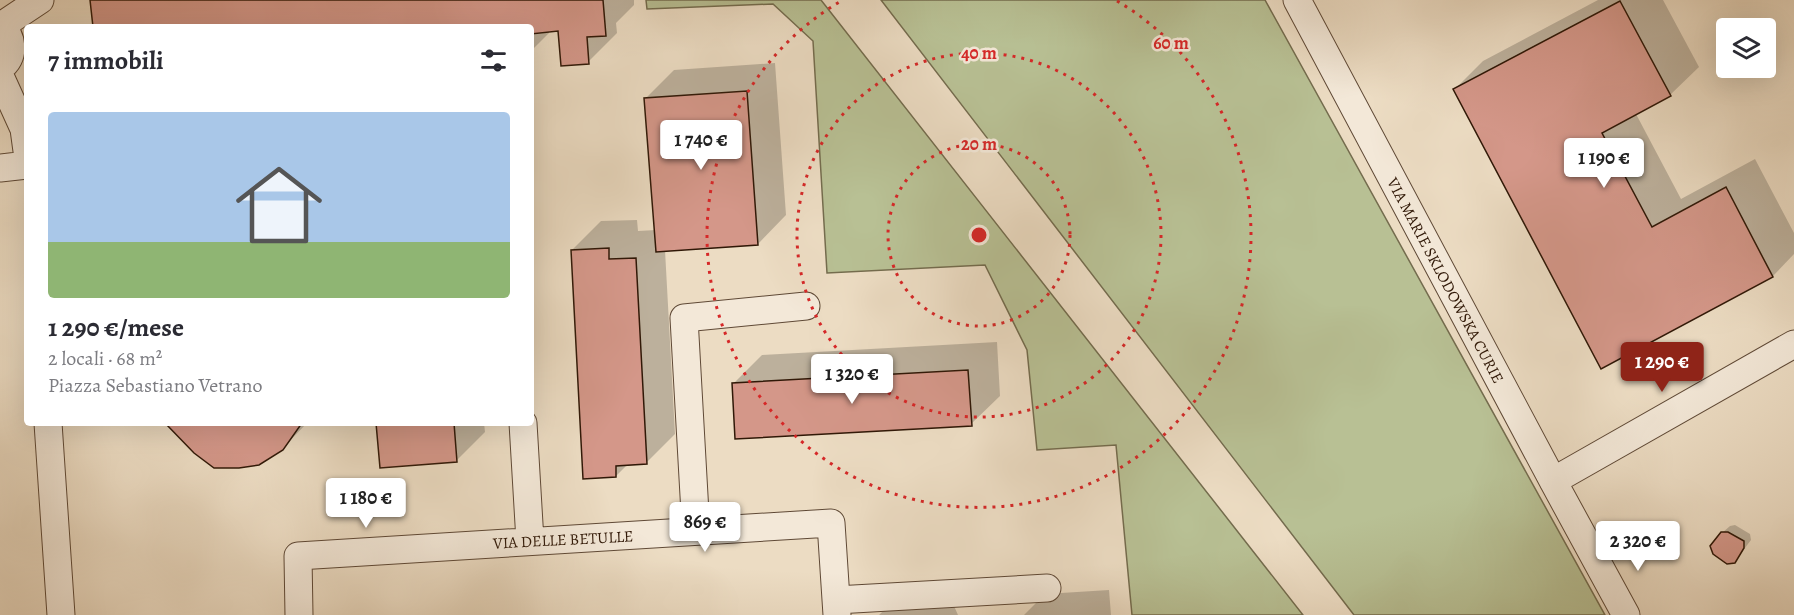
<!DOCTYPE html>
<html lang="it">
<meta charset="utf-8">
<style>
:root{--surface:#fff;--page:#f2f2f3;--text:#2b2b33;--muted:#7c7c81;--accent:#8f2418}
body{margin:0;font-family:Alegreya,serif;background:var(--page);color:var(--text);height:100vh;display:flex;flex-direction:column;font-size:22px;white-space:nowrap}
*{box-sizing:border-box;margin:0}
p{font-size:20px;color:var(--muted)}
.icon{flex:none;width:33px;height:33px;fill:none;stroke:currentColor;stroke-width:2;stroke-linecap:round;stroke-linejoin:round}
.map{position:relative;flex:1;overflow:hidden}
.side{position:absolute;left:24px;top:24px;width:510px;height:402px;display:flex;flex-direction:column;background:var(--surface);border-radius:6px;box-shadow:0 6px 24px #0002}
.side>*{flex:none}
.controls{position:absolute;left:1716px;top:18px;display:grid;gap:12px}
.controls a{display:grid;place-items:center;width:60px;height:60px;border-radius:6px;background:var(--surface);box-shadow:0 6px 24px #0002;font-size:30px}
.price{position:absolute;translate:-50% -51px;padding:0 14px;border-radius:6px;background:#fff;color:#222;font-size:20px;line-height:39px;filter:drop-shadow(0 2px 3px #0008)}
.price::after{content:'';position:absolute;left:50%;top:36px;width:18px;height:14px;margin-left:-9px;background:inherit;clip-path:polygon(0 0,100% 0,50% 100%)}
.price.active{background:var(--accent);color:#fff}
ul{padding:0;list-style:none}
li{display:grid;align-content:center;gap:12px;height:318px;padding:0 24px}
li span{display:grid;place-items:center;height:186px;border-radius:6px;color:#555}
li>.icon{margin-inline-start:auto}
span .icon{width:108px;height:108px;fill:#fffc;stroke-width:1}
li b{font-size:26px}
h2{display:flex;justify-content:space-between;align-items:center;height:72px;padding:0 24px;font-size:26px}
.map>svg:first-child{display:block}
.green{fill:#b8c094;stroke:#746c4e;stroke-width:1.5}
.shadow{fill:#0003}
.building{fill:#d49789;stroke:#301807;stroke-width:1.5}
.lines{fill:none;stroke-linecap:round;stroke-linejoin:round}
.street-casing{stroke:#5f4936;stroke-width:29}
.street{stroke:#f3e8d8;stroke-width:27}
.ring{fill:none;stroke:#d62828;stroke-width:3;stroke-dasharray:3 6}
.labels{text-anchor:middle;stroke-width:5;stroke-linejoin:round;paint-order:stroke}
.street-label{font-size:16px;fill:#301807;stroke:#f3e8d8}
.centre{fill:#d62828;stroke:#f3e8d8;stroke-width:3}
.ring-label{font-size:18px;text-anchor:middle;font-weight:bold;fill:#d62828;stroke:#f3e8d8;stroke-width:5;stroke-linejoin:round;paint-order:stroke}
</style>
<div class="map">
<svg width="1794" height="615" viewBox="0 0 1794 615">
<rect width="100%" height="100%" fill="#ecdcc3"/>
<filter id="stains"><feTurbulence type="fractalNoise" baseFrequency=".00333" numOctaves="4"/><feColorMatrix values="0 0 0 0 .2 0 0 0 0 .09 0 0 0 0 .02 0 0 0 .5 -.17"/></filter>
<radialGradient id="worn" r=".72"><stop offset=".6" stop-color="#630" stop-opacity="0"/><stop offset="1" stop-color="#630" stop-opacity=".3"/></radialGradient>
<path class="green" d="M646 0H821L1303 615H1132L1116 445 1037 450 1027 350 985 265 827 273 813 41 773 4 647 9Z
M881 0H1265L1605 615H1354Z"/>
<path class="shadow" d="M92 0H634V5L616 23 617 33 588 62 559 29 549 30V33L531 51V27H94Z
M1598 0H1663L1699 67 1670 95 1636 114 1681 199 1755 159 1794 233V254L1773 276 1602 366 1455 89 1483 61Z
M775 63 786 215 758 244 665 250 675 434 646 463 628 464 616 476 572 250 601 221 637 220 638 231 656 230 645 99 674 70Z
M997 342 1000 396 971 424 733 384 762 355Z
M167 423H307L282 449Z
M378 423H484L485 432 456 461Z
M1735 525 1750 534 1751 540 1735 561 1722 533 1730 526Z
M1109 590 1111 615H1024L1045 594Z
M950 597 958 615H879L893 601Z"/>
<path class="building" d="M90 0H603L606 36 587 37 589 64 561 66 558 31 531 34V27H93Z
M1620 1 1671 96 1602 133 1652 227 1726 187 1773 277 1601 369 1453 89Z
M747 91 758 245 656 252 644 98Z
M609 248V259L636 258 647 464 616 466V477L583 479 571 250Z
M968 370 972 426 735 439 732 383Z
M165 423H302L283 450 259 465 239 468H214L194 453Z
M376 423H454L457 462 380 468Z
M1721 532H1728L1744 541V548L1735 563 1727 564 1713 554 1710 546Z"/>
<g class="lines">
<defs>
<path id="street" d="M1297 0 1553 481 1626 615
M0 25C13 37 16 56 0 68
M1 26 40 0
M0 76 24 129 27 151
M0 168 27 165
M48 423 61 615
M523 423 530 541
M1553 481 1794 344
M696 531 684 318 806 306
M836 600 1047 588
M299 615 298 556 831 523 837 615"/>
</defs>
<use href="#street" class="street-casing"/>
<use href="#street" class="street"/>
</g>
<g class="ring">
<circle cx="979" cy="235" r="91"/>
<circle cx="979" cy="235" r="182"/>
<path d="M1117 1A272 272 0 1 1 841 1"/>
</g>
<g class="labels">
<g class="street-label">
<text transform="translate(1446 280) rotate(62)" y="6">VIA MARIE SKLODOWSKA CURIE</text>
<text transform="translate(563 539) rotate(-3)" y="6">VIA DELLE BETULLE</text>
</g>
</g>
<circle cx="979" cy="235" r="9" class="centre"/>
<g class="ring-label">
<text x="1171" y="49">60 m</text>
<text x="979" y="59">40 m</text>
<text x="979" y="150">20 m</text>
</g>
<rect width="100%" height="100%" filter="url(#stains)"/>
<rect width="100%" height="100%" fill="url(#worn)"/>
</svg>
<div class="controls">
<a><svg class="icon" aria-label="layers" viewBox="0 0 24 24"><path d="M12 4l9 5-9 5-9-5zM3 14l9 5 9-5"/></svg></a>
</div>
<b class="price" style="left:701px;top:171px">1 740 €</b>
<b class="price" style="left:1604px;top:189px">1 190 €</b>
<b class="price active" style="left:1662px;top:393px">1 290 €</b>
<b class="price" style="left:852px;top:405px">1 320 €</b>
<b class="price" style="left:366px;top:529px">1 180 €</b>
<b class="price" style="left:705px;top:553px">869 €</b>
<b class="price" style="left:1638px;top:572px">2 320 €</b>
<section class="side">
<h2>7 immobili<svg class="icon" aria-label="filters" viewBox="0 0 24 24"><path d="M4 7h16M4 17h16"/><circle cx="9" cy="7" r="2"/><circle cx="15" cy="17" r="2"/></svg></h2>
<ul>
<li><span style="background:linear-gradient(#a9c7e8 70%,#8fb573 0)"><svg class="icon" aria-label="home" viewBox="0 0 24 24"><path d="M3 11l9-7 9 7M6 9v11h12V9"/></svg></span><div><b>1 290 €/mese</b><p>2 locali · 68 m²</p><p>Piazza Sebastiano Vetrano</p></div></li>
</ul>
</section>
</div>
